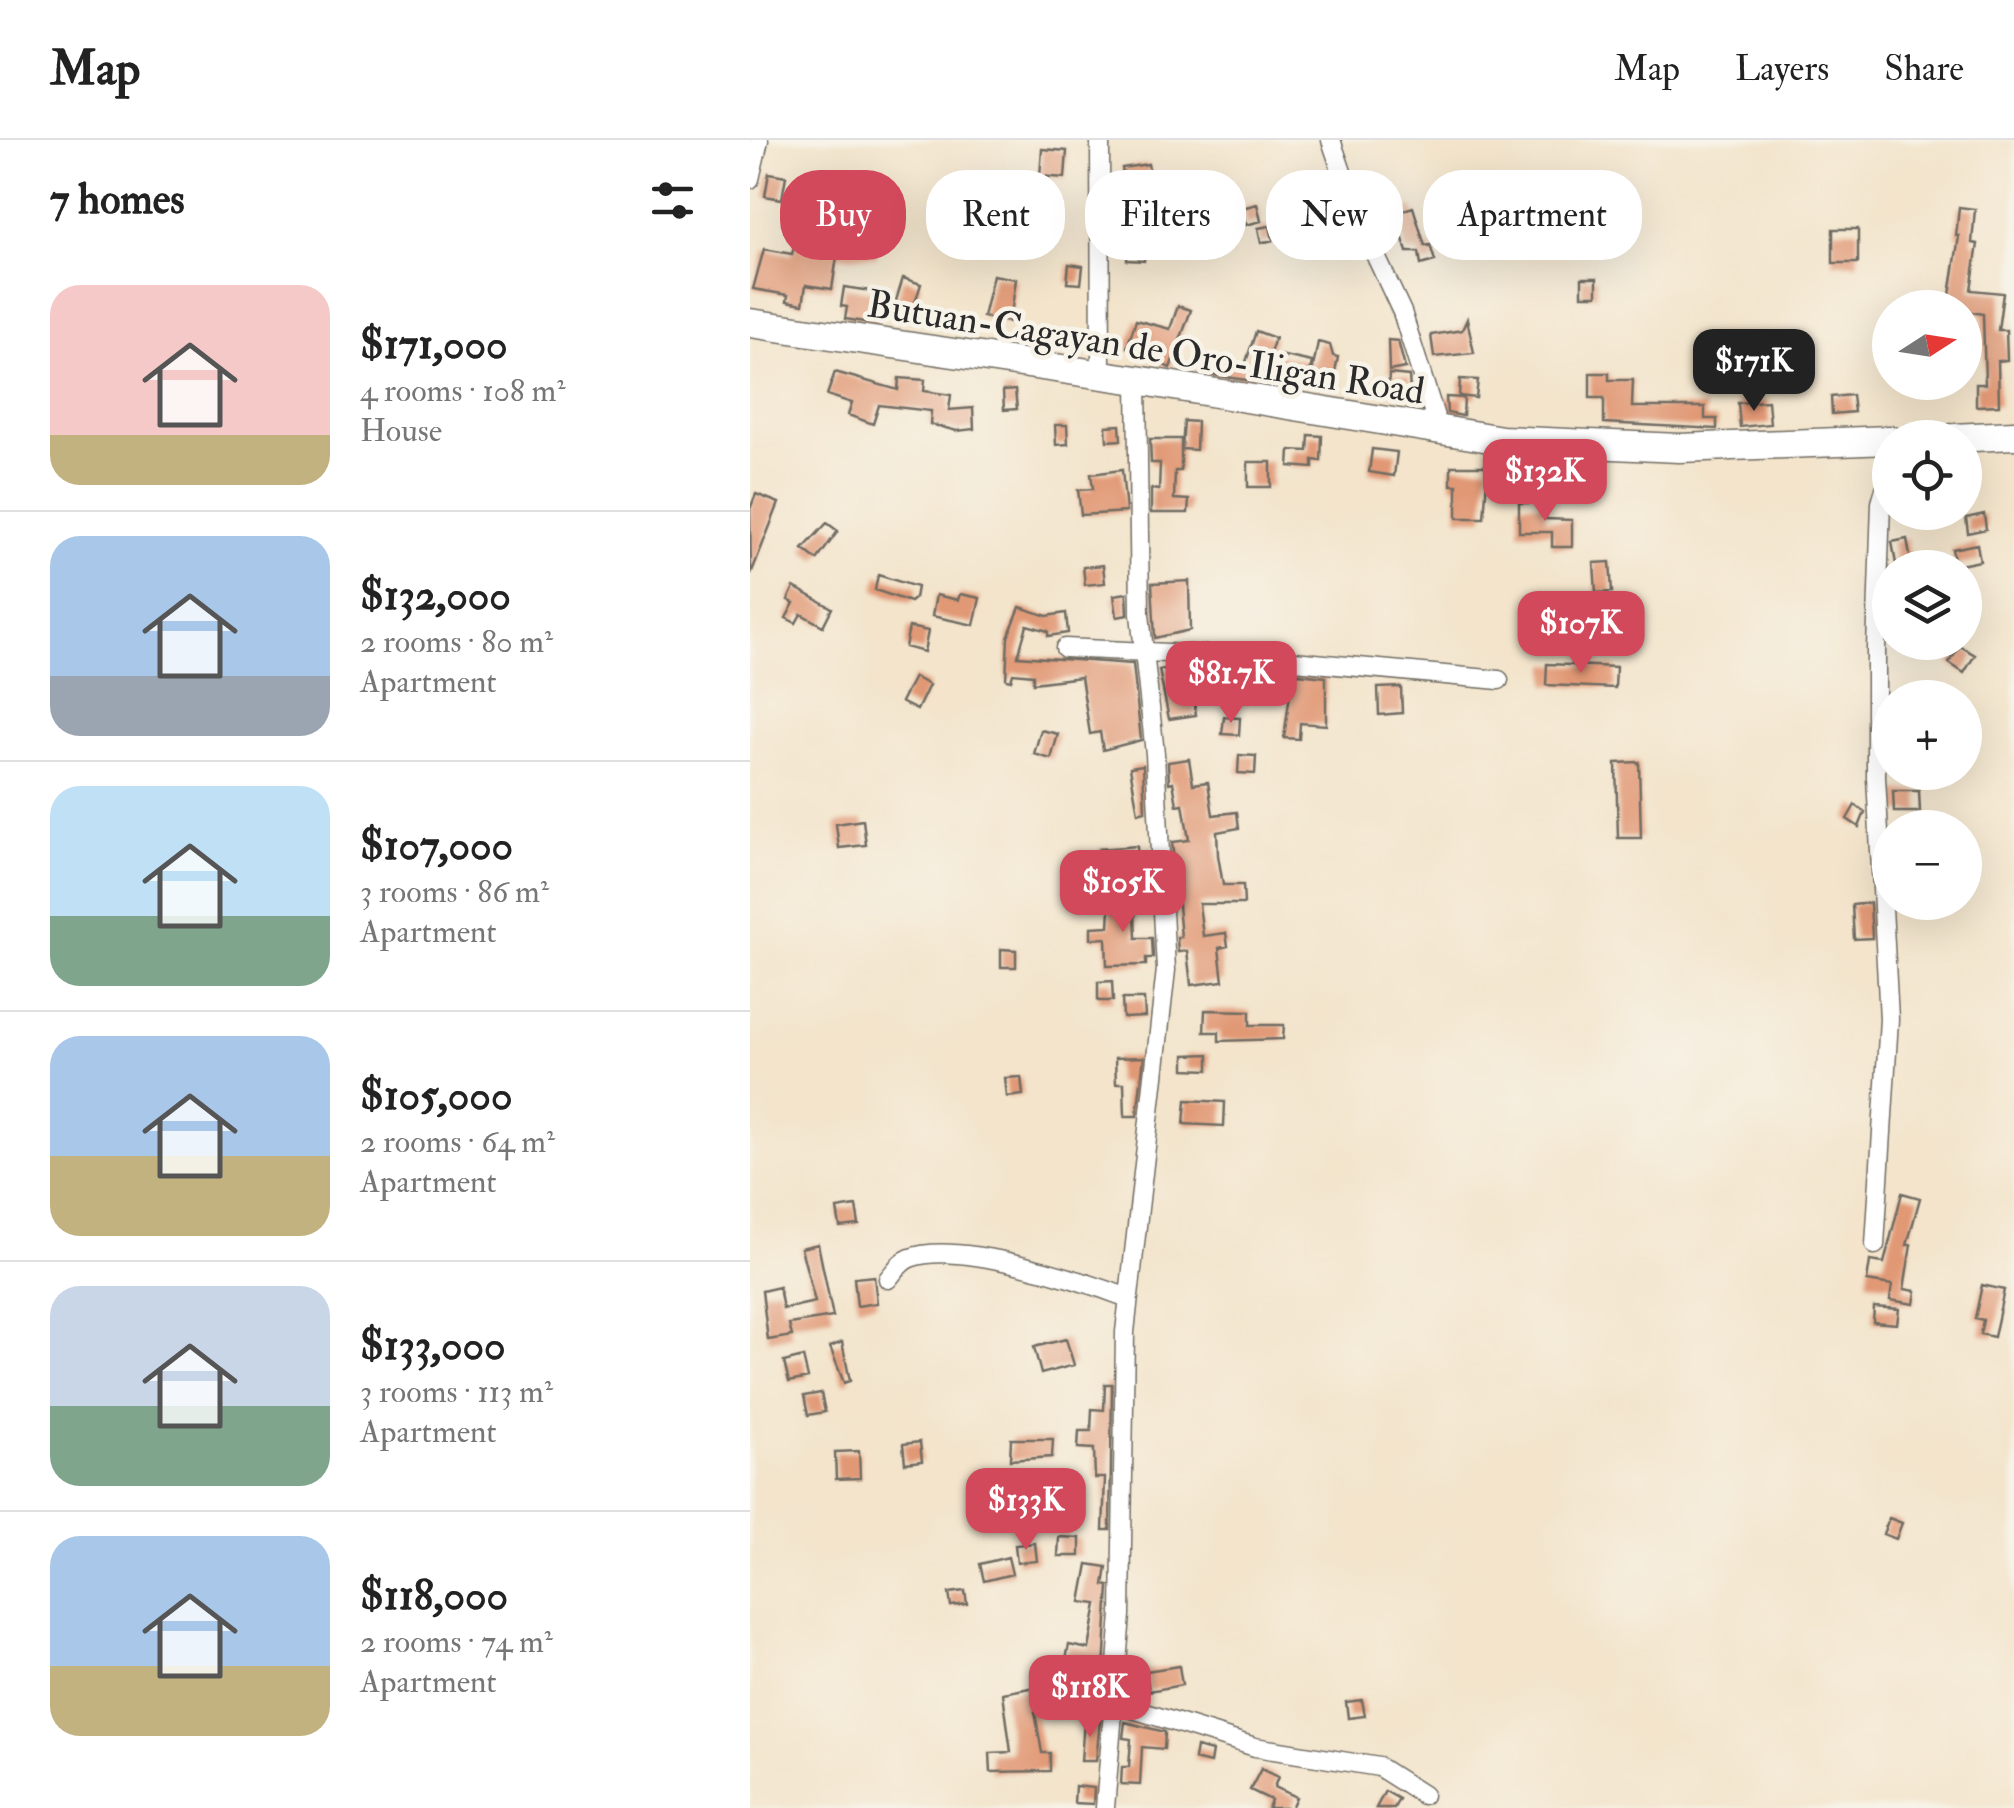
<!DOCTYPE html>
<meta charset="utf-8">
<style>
:root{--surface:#fff;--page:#f6f6f6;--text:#222;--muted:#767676;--line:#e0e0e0;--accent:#d1495b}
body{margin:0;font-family:"IM FELL Double Pica",serif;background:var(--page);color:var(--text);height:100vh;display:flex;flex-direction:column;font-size:38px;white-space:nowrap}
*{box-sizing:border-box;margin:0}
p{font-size:32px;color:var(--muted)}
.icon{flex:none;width:55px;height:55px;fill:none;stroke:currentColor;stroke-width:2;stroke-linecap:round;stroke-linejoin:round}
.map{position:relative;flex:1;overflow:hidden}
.drawer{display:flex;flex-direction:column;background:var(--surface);width:750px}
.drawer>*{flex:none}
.guide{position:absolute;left:30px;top:30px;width:950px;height:90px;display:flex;gap:20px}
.needle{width:65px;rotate:78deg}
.tools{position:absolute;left:1122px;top:150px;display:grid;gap:20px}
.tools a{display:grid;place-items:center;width:110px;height:110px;border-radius:50%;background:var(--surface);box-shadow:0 10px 40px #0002;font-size:50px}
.price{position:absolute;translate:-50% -85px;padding:0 22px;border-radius:20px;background:var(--accent);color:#fff;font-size:32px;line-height:65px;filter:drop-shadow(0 2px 5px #0008)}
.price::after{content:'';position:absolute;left:50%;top:60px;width:30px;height:22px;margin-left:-15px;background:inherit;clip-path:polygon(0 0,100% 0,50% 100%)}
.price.on{background:#222;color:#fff}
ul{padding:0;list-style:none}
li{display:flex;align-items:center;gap:30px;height:250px;padding:0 50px}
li+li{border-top:2px solid var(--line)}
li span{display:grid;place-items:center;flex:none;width:280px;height:200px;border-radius:30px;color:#555}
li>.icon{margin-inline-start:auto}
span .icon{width:120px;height:120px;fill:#fffc;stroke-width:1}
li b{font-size:42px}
h2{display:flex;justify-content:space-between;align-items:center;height:120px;padding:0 50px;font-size:42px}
.tag{padding:0 35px;border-radius:40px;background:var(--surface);box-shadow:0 10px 40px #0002;font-size:35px;line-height:90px}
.tag.on{background:var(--accent);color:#fff}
header{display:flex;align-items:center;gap:60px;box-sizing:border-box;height:140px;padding:0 50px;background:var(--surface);border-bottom:2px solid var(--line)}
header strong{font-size:48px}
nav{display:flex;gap:55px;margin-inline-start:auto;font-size:35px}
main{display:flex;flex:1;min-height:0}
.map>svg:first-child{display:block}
.building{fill:#e19874}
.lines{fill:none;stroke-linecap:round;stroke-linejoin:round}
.minor-casing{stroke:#716c63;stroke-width:21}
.highway-casing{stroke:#716c63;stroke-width:31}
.minor{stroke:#fff;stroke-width:18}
.highway{stroke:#fff;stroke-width:28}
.labels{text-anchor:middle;stroke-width:9;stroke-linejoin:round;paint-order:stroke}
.street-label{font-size:38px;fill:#2b2b2b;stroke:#f7f3e8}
</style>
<header>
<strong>Map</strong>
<nav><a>Map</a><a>Layers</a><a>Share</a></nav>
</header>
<main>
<section class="drawer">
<h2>7 homes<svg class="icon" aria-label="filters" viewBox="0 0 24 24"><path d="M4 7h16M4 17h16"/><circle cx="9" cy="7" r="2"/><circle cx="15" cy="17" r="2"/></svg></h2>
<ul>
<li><span style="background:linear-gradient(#f6c9c9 75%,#c2b280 0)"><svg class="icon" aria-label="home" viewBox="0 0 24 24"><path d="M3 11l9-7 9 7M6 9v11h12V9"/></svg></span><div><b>$171,000</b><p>4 rooms · 108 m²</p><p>House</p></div></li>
<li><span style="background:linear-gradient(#a9c7e8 70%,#9aa5b1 0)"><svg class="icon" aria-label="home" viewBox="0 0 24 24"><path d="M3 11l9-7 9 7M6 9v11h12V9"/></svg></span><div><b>$132,000</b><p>2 rooms · 80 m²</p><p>Apartment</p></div></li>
<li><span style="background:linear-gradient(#bfe0f5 65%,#7fa58c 0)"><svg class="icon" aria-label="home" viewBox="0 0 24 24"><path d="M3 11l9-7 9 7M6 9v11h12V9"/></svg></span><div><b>$107,000</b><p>3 rooms · 86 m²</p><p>Apartment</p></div></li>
<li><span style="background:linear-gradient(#a9c7e8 60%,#c2b280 0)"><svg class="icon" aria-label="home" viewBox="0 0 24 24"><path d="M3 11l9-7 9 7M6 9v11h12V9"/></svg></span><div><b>$105,000</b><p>2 rooms · 64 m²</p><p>Apartment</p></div></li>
<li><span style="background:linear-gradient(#c9d6e8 60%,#7fa58c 0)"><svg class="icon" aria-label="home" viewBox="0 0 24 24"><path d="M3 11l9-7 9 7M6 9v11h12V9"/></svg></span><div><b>$133,000</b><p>3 rooms · 113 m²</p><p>Apartment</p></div></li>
<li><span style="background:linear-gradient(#a9c7e8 65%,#c2b280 0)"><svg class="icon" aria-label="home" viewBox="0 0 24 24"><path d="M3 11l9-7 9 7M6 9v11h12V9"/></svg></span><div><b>$118,000</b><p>2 rooms · 74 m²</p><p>Apartment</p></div></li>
</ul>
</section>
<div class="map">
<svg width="1264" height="1668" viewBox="0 0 1264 1668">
<rect width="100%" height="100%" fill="#f7f3e8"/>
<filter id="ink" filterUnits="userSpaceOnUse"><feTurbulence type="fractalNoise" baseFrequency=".01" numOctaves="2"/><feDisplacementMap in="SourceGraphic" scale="20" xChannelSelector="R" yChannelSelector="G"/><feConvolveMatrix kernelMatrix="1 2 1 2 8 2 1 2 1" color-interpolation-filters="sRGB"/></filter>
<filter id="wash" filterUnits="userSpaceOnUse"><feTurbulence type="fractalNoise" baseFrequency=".0048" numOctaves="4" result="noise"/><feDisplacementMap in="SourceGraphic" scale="40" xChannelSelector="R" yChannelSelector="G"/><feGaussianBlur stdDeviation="2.25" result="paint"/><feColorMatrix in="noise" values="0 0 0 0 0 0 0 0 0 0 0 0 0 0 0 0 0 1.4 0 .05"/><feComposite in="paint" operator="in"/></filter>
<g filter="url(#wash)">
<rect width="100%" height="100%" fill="#f3e4cb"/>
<g id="blocks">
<path class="building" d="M292 9 317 11 315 38 290 36Z
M398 24 401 40 374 44 372 28Z
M19 33 36 36 32 59 15 56Z
M263 37 295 42 292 64 260 59Z
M507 64 511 81 496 85 492 68Z
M663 67 675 106 680 105 685 121 671 125 669 112H657L651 92 640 95 634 76Z
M1209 67 1225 69 1222 103 1228 104 1221 150 1253 153 1248 190H1256L1257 220 1248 221 1249 265 1226 266V244H1235L1233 174 1198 168 1209 96H1206Z
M67 70 80 73V98L127 97V117H87L82 149 56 145 53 164 37 161 38 155 3 149 14 109 42 114 54 74 66 76Z
M520 86 523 100 511 103 508 88Z
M1083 89H1108V123H1083Z
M378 104 395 106 394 121 377 120Z
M319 124 333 126 331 144 317 143Z
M243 135 266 139 260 182 233 177Z
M153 138 171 144 163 169 145 164Z
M832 138H847V155H832Z
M94 147 134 153 127 184 95 179 97 167 91 166Z
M428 166 441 170 420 228 377 207 386 180 420 189Z
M717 179 724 213 684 217 681 195 712 190Z
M506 191 525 198 520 213 562 222 558 243 506 230 503 241 450 233 453 218 495 225Z
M638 200 648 201 655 228 639 231Z
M568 202 580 205 583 216 588 217 584 237 562 233Z
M85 232 148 250 149 238 175 240 174 251 201 255 199 270 223 268 224 289 207 291 180 284 181 271 129 265 123 284 98 275 102 263 77 255Z
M840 233H859V240H883L882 267H955V279H967V289L854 283V258H840Z
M639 234 659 236 660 251 638 249Z
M710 239 728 240 726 258 709 256Z
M265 250 267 269 254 270 253 251Z
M1102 255 1104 272 1082 274 1081 257Z
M696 257 714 258 713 276 697 273Z
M1018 261 1020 284 990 287 988 263Z
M434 281 447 282 446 310 432 309Z
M305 285H317L318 304 306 305Z
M370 285 371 300 357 301 356 286Z
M559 295 572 296 571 321 563 320V328L539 326 540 310 558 311Z
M400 299H431V331H425L424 359 439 360 438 373H401V349L409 350 410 323H401Z
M622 309 647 312 644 336 619 332Z
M498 322H521V347H498Z
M701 326H738L734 378H707V345H701Z
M372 330 376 372 331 375 328 350 343 349 341 334Z
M6 354 29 363 1 434 0 369Z
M769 363H796V379L822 380V407H802V392H769Z
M1234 374 1236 389 1218 393 1216 378Z
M77 383 88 391 67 420 53 409Z
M1157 399 1161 421 1146 424 1142 402Z
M1227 404 1230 421 1205 426 1202 409Z
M860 422 862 452 846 453 844 423Z
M353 425 355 443 335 445 333 427Z
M128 435 167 447 165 458 160 462 125 450Z
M439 441 440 490 405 498 402 443Z
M44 447 82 468 73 486 51 474 46 483 36 478 44 463 38 460Z
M377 453 378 475 367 477 364 455Z
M210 454 230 458 224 485 182 476 186 455 208 460Z
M270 467 297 476 316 473 318 493 298 496V491L277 485 268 516 383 524 391 600 353 610 350 592 340 594 331 537 283 543V535L263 533 261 540 256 539 258 497Z
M159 487 178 491 174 512 155 507Z
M1210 506 1225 515 1214 533 1199 523Z
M797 524 866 527 865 548 796 545Z
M432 526 436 555 443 554 446 575 419 579 409 530Z
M538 533 576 537V585L550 583 549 599 534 598 541 546H537Z
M164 537 179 545 167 570 151 562Z
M651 547 652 573 629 575 628 548Z
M474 577 490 578 489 595 472 594Z
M291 590 308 594 301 619 284 614Z
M489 615 506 616 505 634 488 633Z
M439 619 443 644 458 642 463 675 487 672 489 688 467 692 468 715 473 745H493L494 764H449L453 796 476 793 478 806 469 808 473 841 441 845 437 811 428 812 427 797H431L422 702 439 700 433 664 427 665 423 642 419 643 418 622Z
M889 622 891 698H868L866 623Z
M393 625 395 671 388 673 380 627Z
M1143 651H1169L1170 672H1144Z
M1105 665 1115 672 1109 687 1097 679Z
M113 680 116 705 89 708 86 684Z
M387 706 388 729H370L369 720 350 722 349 709Z
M361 751H377L378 774 385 773 386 798H402L403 818H396V825L357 826 356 798 341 799V787L359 786Z
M1120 763 1122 798 1104 799 1102 765Z
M251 809 266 810V827H251Z
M362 841 363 861H348V842Z
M372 859H394L395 877 373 878Z
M455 870 500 871V885H534L533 899 469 901V892H454Z
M459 914V930L435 929V915Z
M394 917 387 976H375L374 943H366L365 918Z
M271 937 273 955 257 957 255 938Z
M436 960 475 962 474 986 434 984Z
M1152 1053 1170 1058 1157 1105H1161L1154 1149 1166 1151 1164 1164 1140 1160 1142 1145 1117 1141 1120 1121 1134 1123Z
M106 1066 109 1085 90 1087 87 1069Z
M68 1104 83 1177 39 1184 42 1196 18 1200 12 1151 29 1147 33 1169 65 1162 51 1108Z
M124 1136 127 1163 107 1166 104 1138Z
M1232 1145 1254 1150 1244 1197 1230 1194 1233 1180 1225 1178Z
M1124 1167 1149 1169 1147 1184 1123 1182Z
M316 1199 324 1225 291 1234 284 1207Z
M92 1202 100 1241 94 1243 80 1207Z
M53 1217 58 1238 39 1242 34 1222Z
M355 1244H362L360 1390H353L355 1338H345L344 1309 328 1308 329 1291H341L342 1269 354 1270Z
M71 1253 75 1272 58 1275 54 1256Z
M261 1299H303L302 1317 260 1320Z
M170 1302 172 1321 155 1323 153 1304Z
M109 1311 110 1338 86 1339 85 1312Z
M1139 1378 1152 1383 1146 1399 1133 1394Z
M309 1397 330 1398V1416H308Z
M285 1403 287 1421 267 1423 265 1405Z
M258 1417 262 1434 234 1441 230 1424Z
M338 1424 357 1427 354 1445 359 1446 353 1545 337 1543 339 1523 316 1519 319 1505 339 1509 347 1464 331 1462Z
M215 1451 217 1464 201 1466 199 1453Z
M429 1526 432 1545 399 1551 396 1531Z
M286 1547 288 1555 328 1554V1572H285L292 1613H300V1631L241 1632 240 1613 261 1612 253 1553Z
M612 1560 615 1576 598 1578 596 1562Z
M334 1580H350L346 1621H331Z
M375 1582 415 1592 414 1609 392 1607 390 1645 371 1644 372 1627H379L381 1599 373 1598Z
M446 1607 462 1611 460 1623 444 1619Z
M511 1629 528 1637 524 1647 546 1657 541 1668H518L521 1660 500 1650Z
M325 1646 344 1648 343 1664 324 1663Z
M635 1651 649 1659 644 1668H626Z"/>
</g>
</g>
<g filter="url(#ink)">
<use href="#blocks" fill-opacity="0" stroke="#716c63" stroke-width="2.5"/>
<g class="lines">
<defs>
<path id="minor" d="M350 0 351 235
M581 0 607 76 652 172 690 293
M0 39 9 0
M315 508 500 517 749 540
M1125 1105 1139 879 1126 637V509L1131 363 1140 332
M138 1139C145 1131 150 1122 160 1118 207 1100 331 1140 378 1158
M367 1564 505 1607 629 1627 673 1655
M355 1668 371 1475 375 1192 416 830 405 614 390 474 387 240"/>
<path id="highway" d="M0 183 387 240 752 300 929 308 1140 300
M1203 298 1264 295"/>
</defs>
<use href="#minor" class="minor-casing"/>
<use href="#highway" class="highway-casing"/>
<use href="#minor" class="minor"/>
<use href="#highway" class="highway"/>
</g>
</g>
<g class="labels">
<g class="street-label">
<text transform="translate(396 207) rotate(9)" y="13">Butuan-Cagayan de Oro-Iligan Road</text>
</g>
</g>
</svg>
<div class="tools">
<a><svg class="needle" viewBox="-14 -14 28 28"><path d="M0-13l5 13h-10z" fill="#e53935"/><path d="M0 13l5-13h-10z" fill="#767676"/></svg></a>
<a><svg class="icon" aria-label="locate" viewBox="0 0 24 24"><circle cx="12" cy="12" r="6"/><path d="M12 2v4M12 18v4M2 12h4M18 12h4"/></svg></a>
<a><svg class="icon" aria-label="layers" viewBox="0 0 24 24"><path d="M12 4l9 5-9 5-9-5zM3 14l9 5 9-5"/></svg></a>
<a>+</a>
<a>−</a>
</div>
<b class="price on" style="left:1004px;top:274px">$171K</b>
<b class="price" style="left:795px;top:384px">$132K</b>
<b class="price" style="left:831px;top:536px">$107K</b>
<b class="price" style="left:481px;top:586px">$81.7K</b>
<b class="price" style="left:373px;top:795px">$105K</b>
<b class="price" style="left:276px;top:1413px">$133K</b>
<b class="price" style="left:340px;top:1600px">$118K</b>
<div class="guide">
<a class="tag on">Buy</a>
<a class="tag">Rent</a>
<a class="tag">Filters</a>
<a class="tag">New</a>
<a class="tag">Apartment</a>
</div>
</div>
</main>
